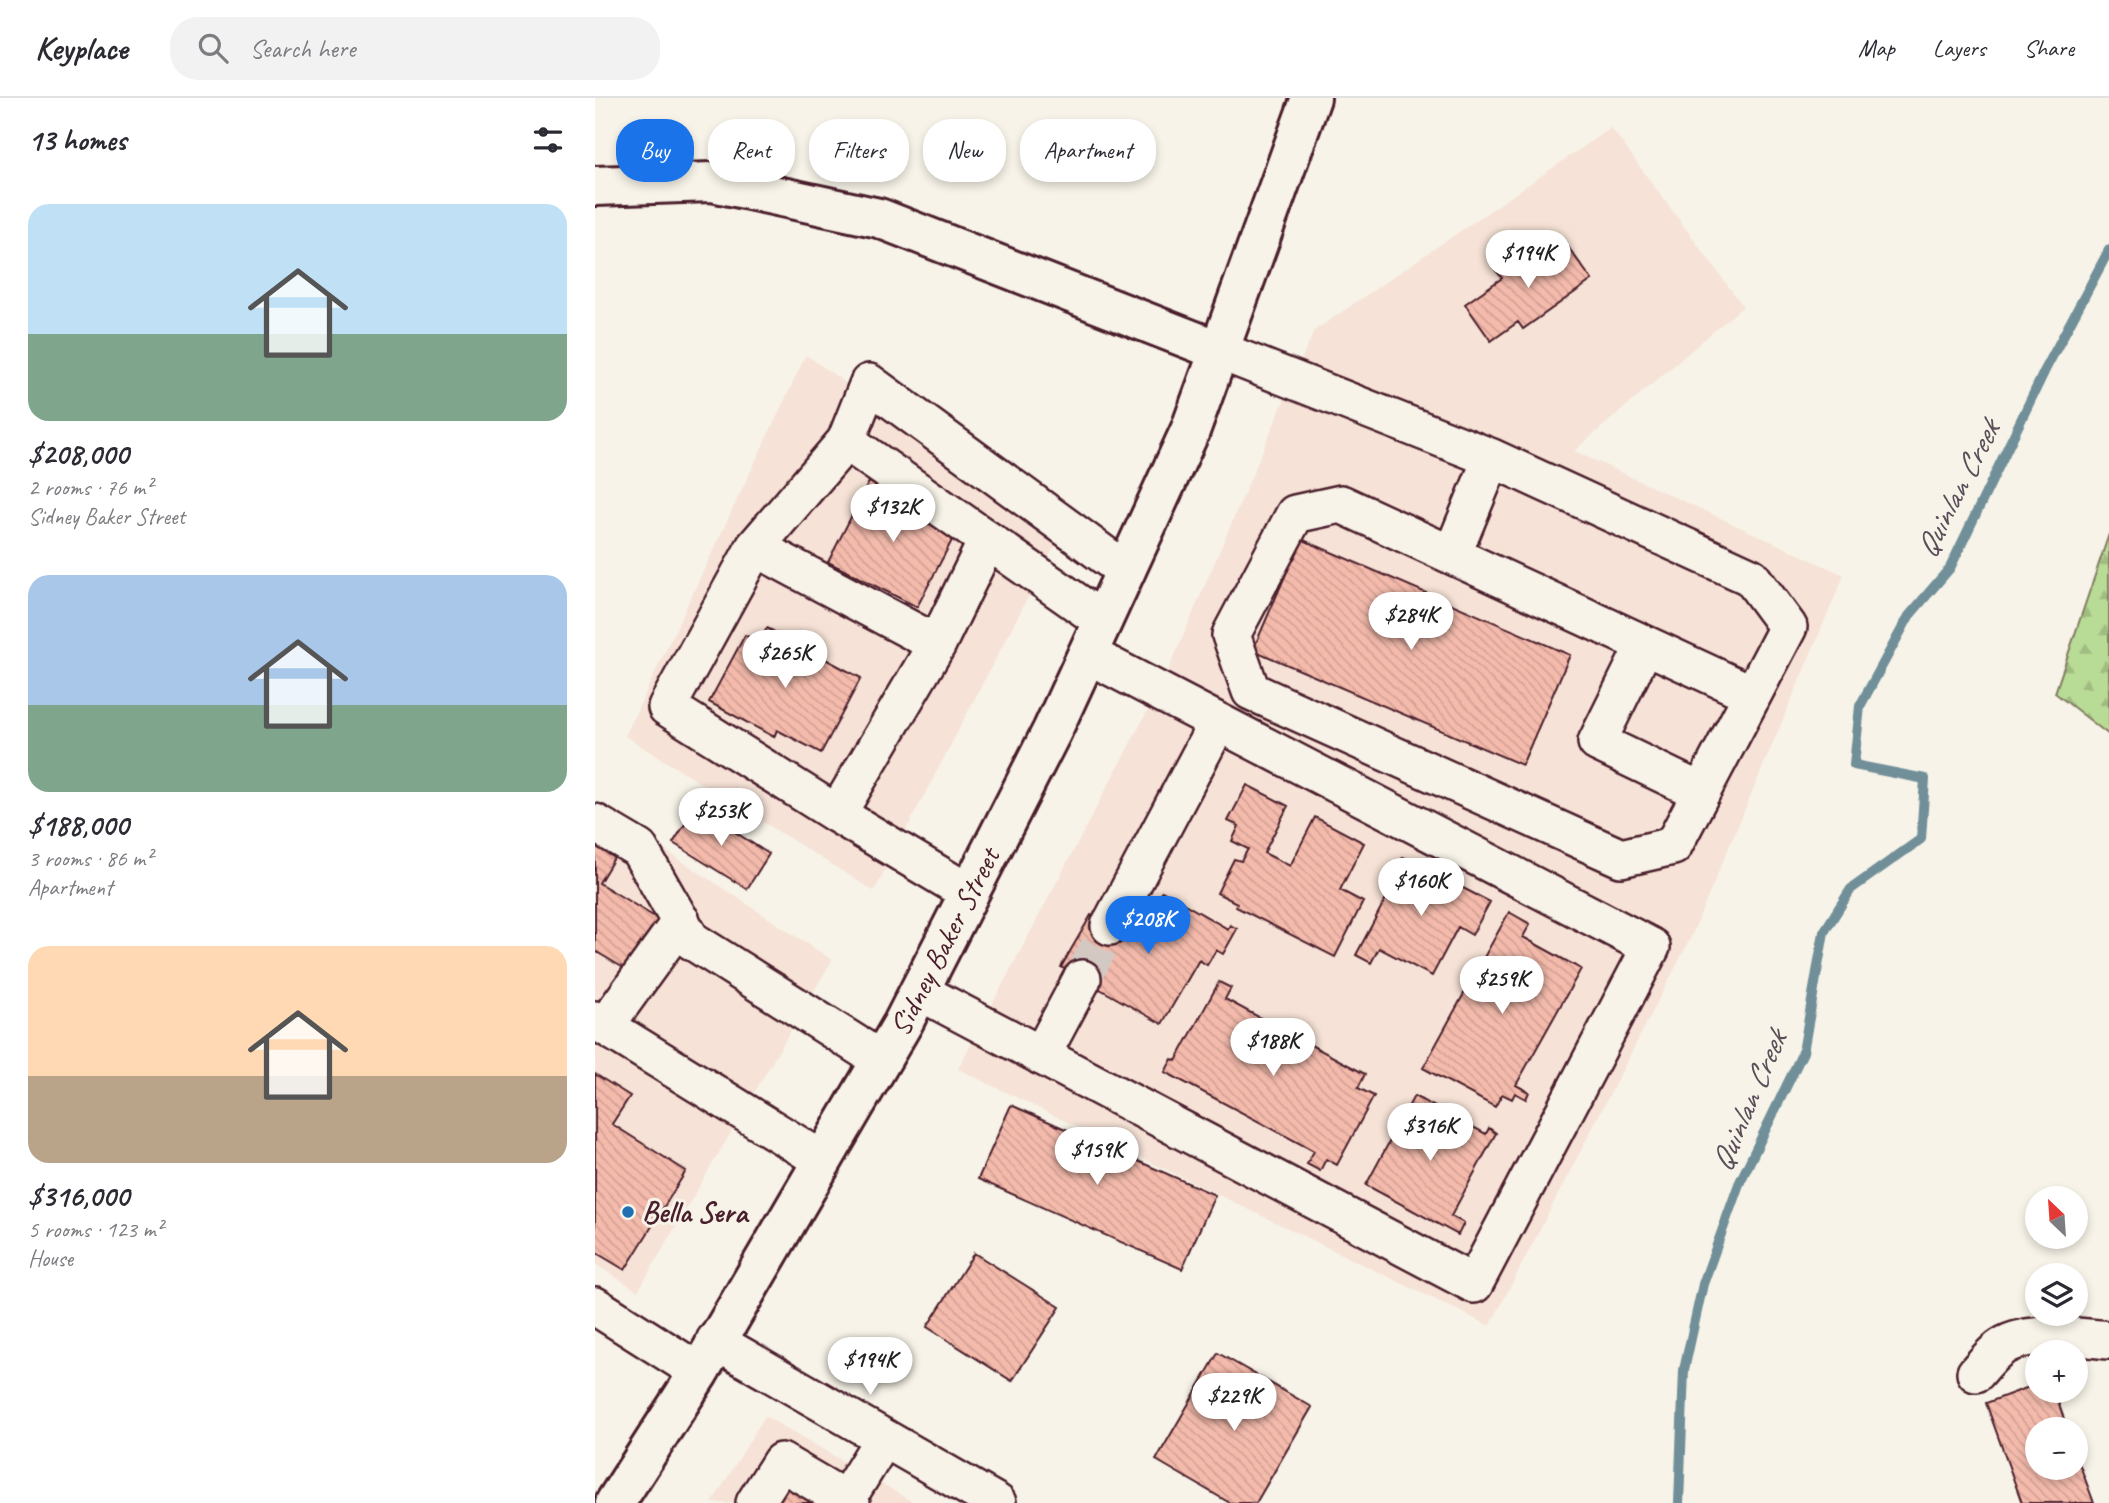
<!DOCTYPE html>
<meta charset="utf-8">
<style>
:root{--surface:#fff;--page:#f2f2f3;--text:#2b2b33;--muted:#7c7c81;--line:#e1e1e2;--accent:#1a73e8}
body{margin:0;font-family:Caveat,sans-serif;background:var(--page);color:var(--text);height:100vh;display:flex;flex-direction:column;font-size:26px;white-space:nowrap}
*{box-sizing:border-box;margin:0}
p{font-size:23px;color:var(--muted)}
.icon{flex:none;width:38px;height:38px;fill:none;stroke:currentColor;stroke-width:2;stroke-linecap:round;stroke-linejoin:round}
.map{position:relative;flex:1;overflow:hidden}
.details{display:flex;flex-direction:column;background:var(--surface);width:595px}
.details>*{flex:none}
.hud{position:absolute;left:21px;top:21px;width:665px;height:63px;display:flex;gap:14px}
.needle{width:46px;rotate:335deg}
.controls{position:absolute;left:1430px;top:1088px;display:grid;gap:14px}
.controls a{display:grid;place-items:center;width:63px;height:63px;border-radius:50%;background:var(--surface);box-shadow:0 4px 10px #0003;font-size:35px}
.price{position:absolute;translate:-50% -60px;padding:0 16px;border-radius:24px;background:#fff;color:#222;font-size:23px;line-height:46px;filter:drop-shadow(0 2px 4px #0008)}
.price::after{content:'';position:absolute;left:50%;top:42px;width:21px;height:16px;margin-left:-10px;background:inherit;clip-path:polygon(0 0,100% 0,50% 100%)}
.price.current{background:var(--accent);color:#fff}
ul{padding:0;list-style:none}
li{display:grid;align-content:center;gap:14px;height:371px;padding:0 28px}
li span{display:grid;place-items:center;height:217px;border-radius:21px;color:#555}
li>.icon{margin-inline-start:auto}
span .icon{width:126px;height:126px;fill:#fffc;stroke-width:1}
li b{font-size:30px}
h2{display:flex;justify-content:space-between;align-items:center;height:84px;padding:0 28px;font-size:30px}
.tag{padding:0 24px;border-radius:28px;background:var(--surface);box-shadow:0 4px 10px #0003;font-size:24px;line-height:63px}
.tag.current{background:var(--accent);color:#fff}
header{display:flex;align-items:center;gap:42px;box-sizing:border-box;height:98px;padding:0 35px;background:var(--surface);border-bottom:2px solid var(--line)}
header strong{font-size:33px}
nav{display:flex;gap:38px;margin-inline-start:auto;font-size:24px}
.search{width:490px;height:63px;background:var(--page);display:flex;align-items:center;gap:18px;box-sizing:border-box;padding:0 24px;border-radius:28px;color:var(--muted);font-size:26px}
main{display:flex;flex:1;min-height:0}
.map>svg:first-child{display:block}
.built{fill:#f6e2d6}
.forest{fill:url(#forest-firs);stroke:#817d60;stroke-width:2}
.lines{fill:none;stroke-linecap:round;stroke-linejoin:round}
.stream{stroke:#708f99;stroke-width:10}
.building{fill:url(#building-back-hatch);stroke:#4a1f2b;stroke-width:2}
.minor-tunnel{stroke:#d4c9c2;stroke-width:37;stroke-dasharray:37 18;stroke-linecap:butt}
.minor-casing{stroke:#4a1f2b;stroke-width:42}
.major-casing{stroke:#4a1f2b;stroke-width:44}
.highway-casing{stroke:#4a1f2b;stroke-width:44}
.minor{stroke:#f7f3e8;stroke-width:37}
.major{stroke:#f7f3e8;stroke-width:38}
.highway{stroke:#f7f3e8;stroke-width:38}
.poi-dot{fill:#1f6fb2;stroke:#f7f3e8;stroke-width:2.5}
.labels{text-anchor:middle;stroke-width:6;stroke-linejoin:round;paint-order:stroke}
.street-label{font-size:30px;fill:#4a1f2b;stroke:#f7f3e8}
.poi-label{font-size:30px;font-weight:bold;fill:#4a1f2b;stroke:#f7f3e8;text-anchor:start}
.water-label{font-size:32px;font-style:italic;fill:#5a4e59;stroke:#f7f3e8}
</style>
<header>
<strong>Keyplace</strong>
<div class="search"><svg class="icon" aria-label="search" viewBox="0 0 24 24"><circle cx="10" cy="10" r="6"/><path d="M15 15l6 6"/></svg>Search here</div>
<nav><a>Map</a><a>Layers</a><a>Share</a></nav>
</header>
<main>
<section class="details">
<h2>13 homes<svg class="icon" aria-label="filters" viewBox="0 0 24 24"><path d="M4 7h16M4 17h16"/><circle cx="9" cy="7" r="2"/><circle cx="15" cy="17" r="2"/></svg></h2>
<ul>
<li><span style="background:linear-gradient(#bfe0f5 60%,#7fa58c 0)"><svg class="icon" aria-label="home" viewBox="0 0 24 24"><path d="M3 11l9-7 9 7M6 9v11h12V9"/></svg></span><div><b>$208,000</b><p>2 rooms · 76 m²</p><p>Sidney Baker Street</p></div></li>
<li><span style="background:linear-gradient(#a9c7e8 60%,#7fa58c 0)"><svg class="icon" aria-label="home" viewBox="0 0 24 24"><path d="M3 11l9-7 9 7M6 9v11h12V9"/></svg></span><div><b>$188,000</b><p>3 rooms · 86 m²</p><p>Apartment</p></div></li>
<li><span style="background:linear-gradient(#ffd9b3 60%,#b9a48a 0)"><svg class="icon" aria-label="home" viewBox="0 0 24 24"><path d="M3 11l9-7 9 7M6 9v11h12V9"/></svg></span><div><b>$316,000</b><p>5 rooms · 123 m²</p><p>House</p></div></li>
</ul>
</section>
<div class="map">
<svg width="1514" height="1405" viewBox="0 0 1514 1405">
<defs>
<pattern id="forest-firs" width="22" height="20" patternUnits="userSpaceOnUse" patternTransform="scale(1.75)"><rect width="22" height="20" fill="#b8db96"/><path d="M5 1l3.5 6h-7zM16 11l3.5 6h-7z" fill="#a0bc81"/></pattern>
<pattern id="building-back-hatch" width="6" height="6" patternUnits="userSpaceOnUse" patternTransform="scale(1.75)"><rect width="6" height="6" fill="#f4bbac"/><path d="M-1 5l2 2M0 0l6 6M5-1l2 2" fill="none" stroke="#d3a094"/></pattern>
</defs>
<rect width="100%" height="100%" fill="#f7f3e8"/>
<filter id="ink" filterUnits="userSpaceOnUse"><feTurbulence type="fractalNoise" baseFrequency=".0143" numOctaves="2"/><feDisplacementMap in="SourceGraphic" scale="14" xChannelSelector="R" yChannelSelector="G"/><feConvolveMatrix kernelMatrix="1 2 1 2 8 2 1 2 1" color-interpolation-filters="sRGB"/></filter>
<g filter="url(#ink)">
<path class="built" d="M1016 30 1148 208 979 353 1249 477 1095 841 895 1228 363 971 571 578 719 233Z
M211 257 466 436 279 793 30 638Z
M0 706 237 862 43 1193 0 1166Z
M170 1318 320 1405H117Z"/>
<path class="forest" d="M1514 436V637L1460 595Z"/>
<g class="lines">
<path class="stream" d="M1084 1405 1089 1272 1108 1186 1144 1086 1208 954 1229 834 1256 791 1326 741 1330 681 1259 667 1265 608 1314 518 1355 470 1450 272 1514 152"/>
</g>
<path class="building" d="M968 142 997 182 928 231 923 224 896 243 870 206 907 180 899 170 922 153 932 168Z
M274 384 364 429 322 509 233 464Z
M706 441 975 557 927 667 658 552Z
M172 530 266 580 226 655 182 632 179 639 114 604 150 537 164 544Z
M652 687 693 708 669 755 695 768 720 719 769 745 745 792 768 804 740 859 641 809 642 805 622 795 639 761 646 763 653 751 637 743 644 728 633 723Z
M101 709 174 756 152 791 78 745Z
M0 735 25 750 4 785 68 824 37 875 0 853Z
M808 759 895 804 877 837 863 829 837 878 784 850 776 865 761 857 798 787 794 785Z
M567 793 633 831 635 827 642 831 628 856 621 852 612 867 604 862 567 926 466 869 496 817 539 842Z
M914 814 935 826 928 839 986 871 921 987 934 994 931 1001 920 995 917 1001 907 996 900 1009 828 970Z
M624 884 636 890 630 901 770 976 763 990 779 998 742 1067 731 1061 725 1073 712 1066 719 1053 570 974 577 961 581 963Z
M0 976 35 998 17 1026 91 1073 30 1172 0 1154Z
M819 998 891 1036 894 1030 901 1035 856 1118 869 1125 863 1137 771 1087Z
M416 1007 620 1097 587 1171 383 1081Z
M379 1155 465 1209 417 1283 332 1229Z
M623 1255 717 1309 661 1405H635L561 1362Z
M1442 1286V1293H1459L1473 1332H1442V1370H1480V1354L1499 1405H1427L1391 1305Z
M191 1377 224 1396 218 1405H174Z"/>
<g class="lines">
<path class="minor-tunnel" d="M487 881 515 828"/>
<defs>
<path id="minor" d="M625 253 897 360 1156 479 1193 529 1078 748 1026 760 656 593 636 537 700 416 746 406 1157 596
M251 343 508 523
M160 449 342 546
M857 457 897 360
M1050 547 1002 644 1106 694
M242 716 342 546 392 443
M0 725 44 751 96 842 286 962
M374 795 242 716 72 609 160 449 251 343 274 285 531 473
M515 828 623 624
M324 893 879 1186 1056 849 492 556
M0 922 227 1062
M10 928 86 823
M446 958 487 881
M0 1208 104 1274
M120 1243 402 1405
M1381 1275C1388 1267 1396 1257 1404 1251 1428 1231 1485 1239 1514 1242
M160 1405 186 1364 256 1405
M249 1405 289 1340"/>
<g id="major">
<path id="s1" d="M20 1405 104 1274 308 925 457 633 595 333 716 0"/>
</g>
<path id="highway" d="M0 88 117 84 284 120 625 253"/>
</defs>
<use href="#minor" class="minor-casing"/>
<use href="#major" class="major-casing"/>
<use href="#highway" class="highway-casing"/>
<use href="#minor" class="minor"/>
<use href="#major" class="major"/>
<use href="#highway" class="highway"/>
</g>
</g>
<circle class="poi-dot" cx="33" cy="1114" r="7"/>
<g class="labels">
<g class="street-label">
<text dy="10" stroke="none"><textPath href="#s1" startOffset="651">Sidney Baker Street</textPath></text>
</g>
<g class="poi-label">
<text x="47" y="1124">Bella Sera</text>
</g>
<g class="water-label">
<text transform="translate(1362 391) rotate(-63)" y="11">Quinlan Creek</text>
<text transform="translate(1153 1003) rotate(-67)" y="11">Quinlan Creek</text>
</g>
</g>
</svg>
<div class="controls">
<a><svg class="needle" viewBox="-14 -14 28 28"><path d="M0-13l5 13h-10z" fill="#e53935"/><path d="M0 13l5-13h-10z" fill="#7c7c81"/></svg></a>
<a><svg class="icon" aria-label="layers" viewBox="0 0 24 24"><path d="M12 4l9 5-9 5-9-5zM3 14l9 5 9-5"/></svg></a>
<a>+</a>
<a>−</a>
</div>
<b class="price" style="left:933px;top:192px">$194K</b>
<b class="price" style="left:298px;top:446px">$132K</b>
<b class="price" style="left:816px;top:554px">$284K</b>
<b class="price" style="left:190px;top:592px">$265K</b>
<b class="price" style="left:126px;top:750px">$253K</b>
<b class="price" style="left:826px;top:820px">$160K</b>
<b class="price current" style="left:553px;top:858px">$208K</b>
<b class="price" style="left:907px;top:918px">$259K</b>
<b class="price" style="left:678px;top:980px">$188K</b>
<b class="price" style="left:835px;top:1065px">$316K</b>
<b class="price" style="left:502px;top:1089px">$159K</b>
<b class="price" style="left:275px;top:1299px">$194K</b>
<b class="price" style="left:639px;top:1335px">$229K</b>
<div class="hud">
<a class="tag current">Buy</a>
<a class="tag">Rent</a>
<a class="tag">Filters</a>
<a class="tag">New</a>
<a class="tag">Apartment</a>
</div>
</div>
</main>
